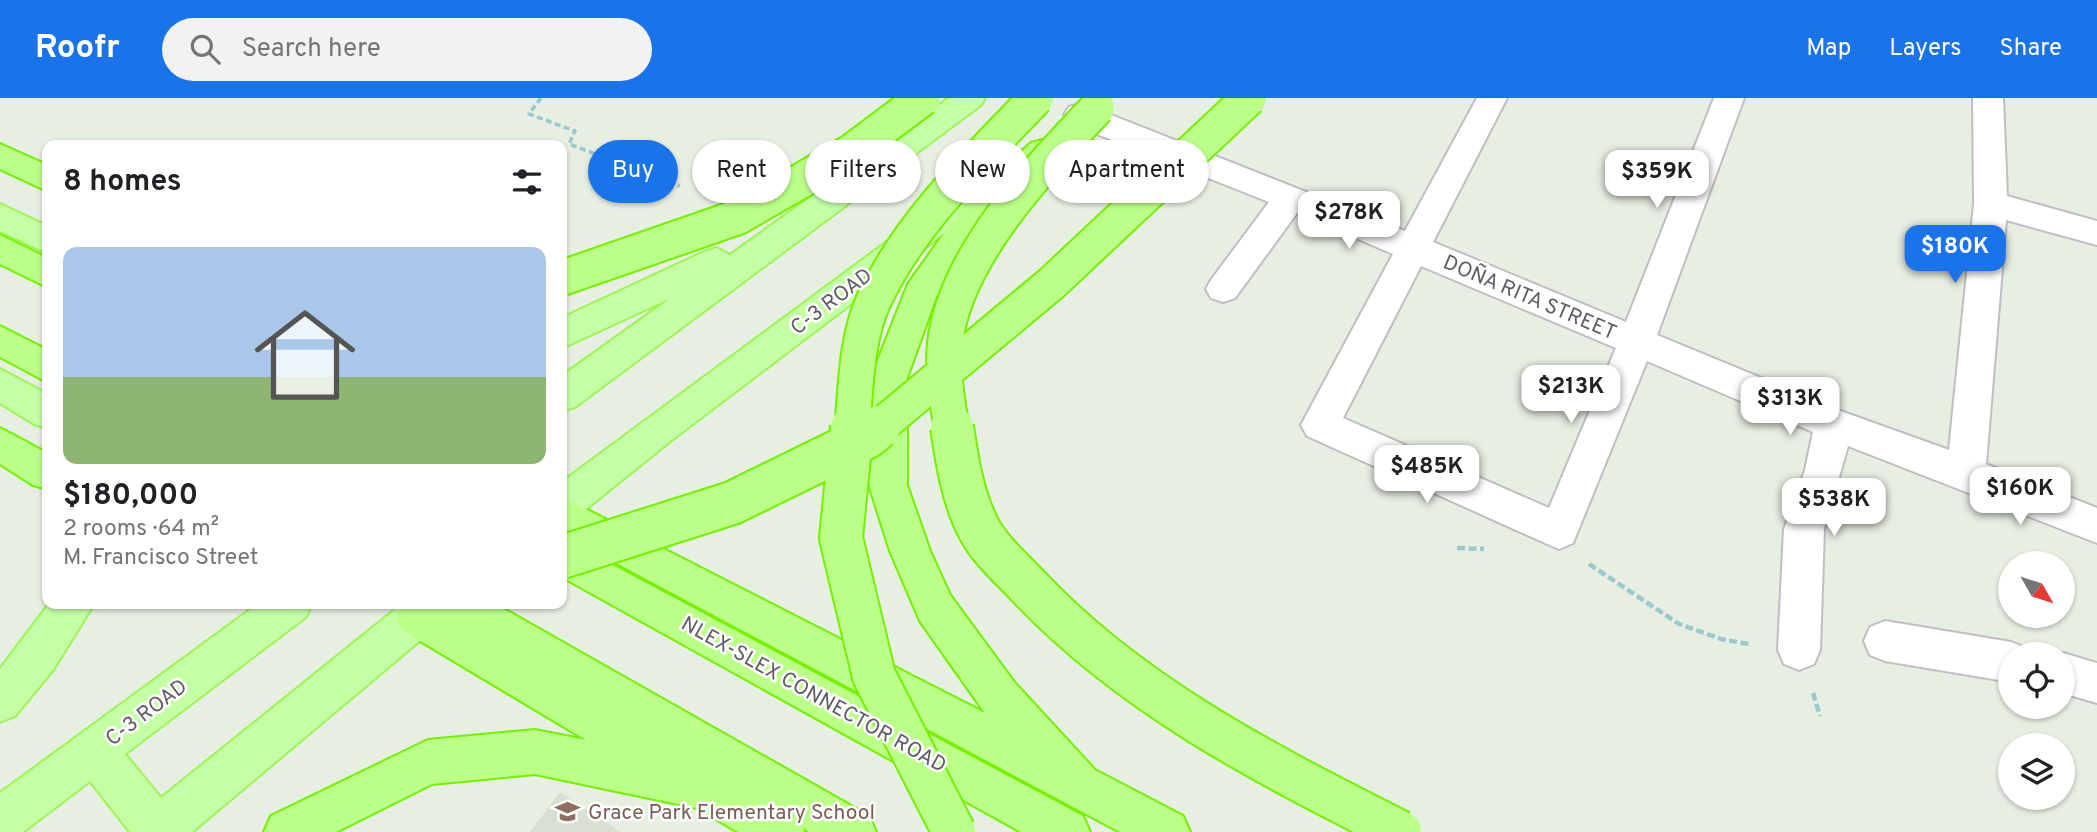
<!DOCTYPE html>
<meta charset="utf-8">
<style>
:root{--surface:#fff;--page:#f2f2f2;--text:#202124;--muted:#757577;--line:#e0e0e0;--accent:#1a73e8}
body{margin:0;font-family:Overpass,sans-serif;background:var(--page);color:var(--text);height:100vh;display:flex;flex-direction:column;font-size:26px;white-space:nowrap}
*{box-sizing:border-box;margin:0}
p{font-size:23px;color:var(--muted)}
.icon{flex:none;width:38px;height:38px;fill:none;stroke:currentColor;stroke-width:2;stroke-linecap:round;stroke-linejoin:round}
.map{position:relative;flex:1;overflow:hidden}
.sheet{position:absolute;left:42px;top:42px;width:525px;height:469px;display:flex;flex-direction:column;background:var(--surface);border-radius:14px;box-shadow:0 2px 5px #0004}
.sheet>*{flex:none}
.guide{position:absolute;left:588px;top:42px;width:665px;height:63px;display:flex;gap:14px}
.needle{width:46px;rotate:129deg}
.buttons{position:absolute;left:1998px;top:453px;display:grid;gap:14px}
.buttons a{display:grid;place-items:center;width:77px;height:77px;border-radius:50%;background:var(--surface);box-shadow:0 2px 5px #0004;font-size:35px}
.price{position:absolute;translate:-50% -60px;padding:0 16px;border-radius:14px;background:#fff;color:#222;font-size:23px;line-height:46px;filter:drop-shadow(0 2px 4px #0008)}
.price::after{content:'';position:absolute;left:50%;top:42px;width:21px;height:16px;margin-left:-10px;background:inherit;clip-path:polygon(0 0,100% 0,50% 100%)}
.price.active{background:var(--accent);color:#fff}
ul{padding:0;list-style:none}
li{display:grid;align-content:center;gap:14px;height:371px;padding:0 21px}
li+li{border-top:2px solid var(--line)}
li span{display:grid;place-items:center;height:217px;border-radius:14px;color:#555}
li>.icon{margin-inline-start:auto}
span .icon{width:126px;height:126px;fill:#fffc;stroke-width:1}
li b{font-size:30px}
h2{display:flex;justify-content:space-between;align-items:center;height:84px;padding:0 21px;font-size:30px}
.chip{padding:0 24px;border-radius:32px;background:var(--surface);box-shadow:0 2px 5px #0004;font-size:24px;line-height:63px}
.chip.active{background:var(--accent);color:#fff}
header{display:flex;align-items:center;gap:42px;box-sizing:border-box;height:98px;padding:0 35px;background:var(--accent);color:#fff}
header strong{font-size:33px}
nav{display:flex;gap:38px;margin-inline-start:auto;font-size:24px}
.search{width:490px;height:63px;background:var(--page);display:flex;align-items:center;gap:18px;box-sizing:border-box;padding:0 24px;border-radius:38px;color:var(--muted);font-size:26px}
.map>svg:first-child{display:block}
.education{fill:#d8e0d3}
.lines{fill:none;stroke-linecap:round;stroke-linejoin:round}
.minor-casing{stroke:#c0bdc4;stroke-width:4}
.major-casing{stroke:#9df554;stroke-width:4}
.highway-casing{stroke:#74f000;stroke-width:4}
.path-far1{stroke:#9ac8cd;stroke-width:3.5;stroke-dasharray:6 3.5;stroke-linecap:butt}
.path{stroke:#9ac8cd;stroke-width:4.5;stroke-dasharray:8 3.5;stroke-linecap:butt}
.minor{fill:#fff;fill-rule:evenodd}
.major{fill:#c4ffa6;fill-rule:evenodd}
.highway{fill:#bf8;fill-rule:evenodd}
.highway-bridge-far1-casing{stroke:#74f000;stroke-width:38;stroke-linecap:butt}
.highway-bridge-casing{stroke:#74f000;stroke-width:46;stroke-linecap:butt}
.highway-bridge-far1{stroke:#bf8;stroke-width:34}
.highway-bridge{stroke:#bf8;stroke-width:42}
.labels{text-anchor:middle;stroke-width:5;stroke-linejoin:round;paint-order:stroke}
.street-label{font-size:21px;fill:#5e5b64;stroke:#fff}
.education-label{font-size:21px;fill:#785e54;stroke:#fff;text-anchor:start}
</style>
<header>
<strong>Roofr</strong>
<div class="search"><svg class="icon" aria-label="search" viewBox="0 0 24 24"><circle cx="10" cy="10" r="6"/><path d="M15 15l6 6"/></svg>Search here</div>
<nav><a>Map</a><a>Layers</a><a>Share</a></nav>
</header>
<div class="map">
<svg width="2097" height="734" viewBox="0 0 2097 734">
<rect width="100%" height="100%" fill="#e7eee2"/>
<path class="education" d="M560 694 621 734H530Z"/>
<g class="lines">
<defs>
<path id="minor" d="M1477 0H1507L1433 144 1626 224 1714 0H1744L1657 237 1846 315 1949 352 1974 106 1973 0H2003L2007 98 2097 123V147L2006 122 1986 366 2097 410V445L1848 348 1824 431 1820 552 1814 566 1799 572 1784 566 1778 552 1784 431 1805 372 1813 334 1647 263 1573 445 1559 451 1545 445 1307 338 1301 327 1393 156 1297 115 1235 200 1223 204 1211 200 1206 191 1211 182 1269 104 1069 25 1064 17 1069 9 1080 6 1091 9 1405 133ZM1421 168 1616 250 1549 410 1343 320Z
M1885 523 2011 544 2026 550 2029 556H2011V584L1885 563 1870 557 1864 543 1870 529Z
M2063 555 2097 565V605L2063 595V556H2059Z"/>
<path id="major" d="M949 0H985L981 7 575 309 562 313V278L671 200 562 250V220L704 154 716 150 730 157Z
M1018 52 1029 55 1034 63 1029 71 673 341 576 419 562 424V384L1007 55Z
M0 106 47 128V155L0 133Z
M0 271 47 296V330L34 326 0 305Z
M49 506H94L53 572 15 618 0 624V571Z
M258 506H312L306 519 125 656 161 700 402 506H454L448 519 192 734H130L90 683 23 734H0V695Z"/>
<path id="highway" d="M1042 42 1053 45 1058 53 1053 61 991 121 936 199 907 280V387L930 453 950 497 1014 584 1095 672 1183 718 1190 734H1120L562 436V399L985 615 920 523 890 453 869 387 871 280 908 186 967 103 1031 45Z
M0 46 47 67V93L0 71Z
M0 137 47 160V189L0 166Z
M0 228 47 252V284L0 259Z
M0 330 47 355V391L33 387 0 366Z
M562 440 1083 718 1090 734H1021L562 479Z
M402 506H495L869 718 876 734H809L803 730 804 734H738L697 710 535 676 432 686 336 734H264L271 718 428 642 535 632 586 642 402 532 396 518Z"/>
</defs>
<use href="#minor" class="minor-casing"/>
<use href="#major" class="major-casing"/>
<use href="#highway" class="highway-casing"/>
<path class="path-far1" d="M541 0 529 16 575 33 569 46 680 88"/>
<path class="path" d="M1457 450 1484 451
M1589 466 1679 526 1721 541 1749 546
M1813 595 1820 618"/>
<use href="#minor" class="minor"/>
<use href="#major" class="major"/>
<use href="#highway" class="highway"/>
<defs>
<path id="highway-bridge-far1" d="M562 180 738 119 851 54 923 0
M852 331C856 290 856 242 873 204 910 124 976 63 1036 0
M877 331 1052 185 1249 0
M952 331C947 303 942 274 945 245 955 158 1039 71 1097 10"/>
<path id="highway-bridge" d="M852 329 841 440 874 578 954 734
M952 329C957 363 963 401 979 431 990 452 1011 470 1027 487 1131 598 1266 666 1400 734
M562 459 732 405 867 339 879 329"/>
</defs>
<use href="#highway-bridge-far1" class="highway-bridge-far1-casing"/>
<use href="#highway-bridge" class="highway-bridge-casing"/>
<use href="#highway-bridge-far1" class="highway-bridge-far1"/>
<use href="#highway-bridge" class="highway-bridge"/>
</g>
<defs>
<symbol id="school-bare" viewBox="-9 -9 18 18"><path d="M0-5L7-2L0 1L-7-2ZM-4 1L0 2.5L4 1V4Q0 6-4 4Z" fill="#8d6e63" stroke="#fff" stroke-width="2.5" paint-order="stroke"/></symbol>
</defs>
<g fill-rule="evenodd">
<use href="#school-bare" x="550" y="696" width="35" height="35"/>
</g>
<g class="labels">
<g class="street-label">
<text transform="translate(1530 199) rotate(23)" y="7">DOÑA RITA STREET</text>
<text transform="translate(831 203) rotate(-37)" y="7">C-3 ROAD</text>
<text transform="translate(814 596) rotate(29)" y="7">NLEX-SLEX CONNECTOR ROAD</text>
<text transform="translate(146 614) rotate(-37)" y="7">C-3 ROAD</text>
</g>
<g class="education-label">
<text x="588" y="721">Grace Park Elementary School</text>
</g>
</g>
</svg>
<div class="buttons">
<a><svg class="needle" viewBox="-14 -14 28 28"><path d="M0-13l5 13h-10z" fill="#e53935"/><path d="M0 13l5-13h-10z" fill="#757577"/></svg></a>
<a><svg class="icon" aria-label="locate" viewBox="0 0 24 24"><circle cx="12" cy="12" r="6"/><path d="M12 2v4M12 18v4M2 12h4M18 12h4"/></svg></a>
<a><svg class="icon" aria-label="layers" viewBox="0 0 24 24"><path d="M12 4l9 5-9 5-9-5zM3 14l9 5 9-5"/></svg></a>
</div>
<b class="price" style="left:1657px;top:112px">$359K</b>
<b class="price" style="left:1349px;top:153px">$278K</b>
<b class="price active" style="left:1955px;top:187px">$180K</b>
<b class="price" style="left:1571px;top:327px">$213K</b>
<b class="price" style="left:1790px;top:339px">$313K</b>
<b class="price" style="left:1427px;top:407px">$485K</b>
<b class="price" style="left:2020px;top:429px">$160K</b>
<b class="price" style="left:1834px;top:440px">$538K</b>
<div class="guide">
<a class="chip active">Buy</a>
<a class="chip">Rent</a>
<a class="chip">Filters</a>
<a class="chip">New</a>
<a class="chip">Apartment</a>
</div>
<section class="sheet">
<h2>8 homes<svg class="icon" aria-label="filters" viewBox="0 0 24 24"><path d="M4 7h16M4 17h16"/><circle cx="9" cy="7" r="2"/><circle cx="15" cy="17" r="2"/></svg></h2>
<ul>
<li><span style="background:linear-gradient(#a9c7e8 60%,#8fb573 0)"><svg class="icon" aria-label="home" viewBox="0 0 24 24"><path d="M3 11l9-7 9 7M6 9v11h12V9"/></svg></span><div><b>$180,000</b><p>2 rooms · 64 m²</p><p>M. Francisco Street</p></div></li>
</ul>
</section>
</div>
